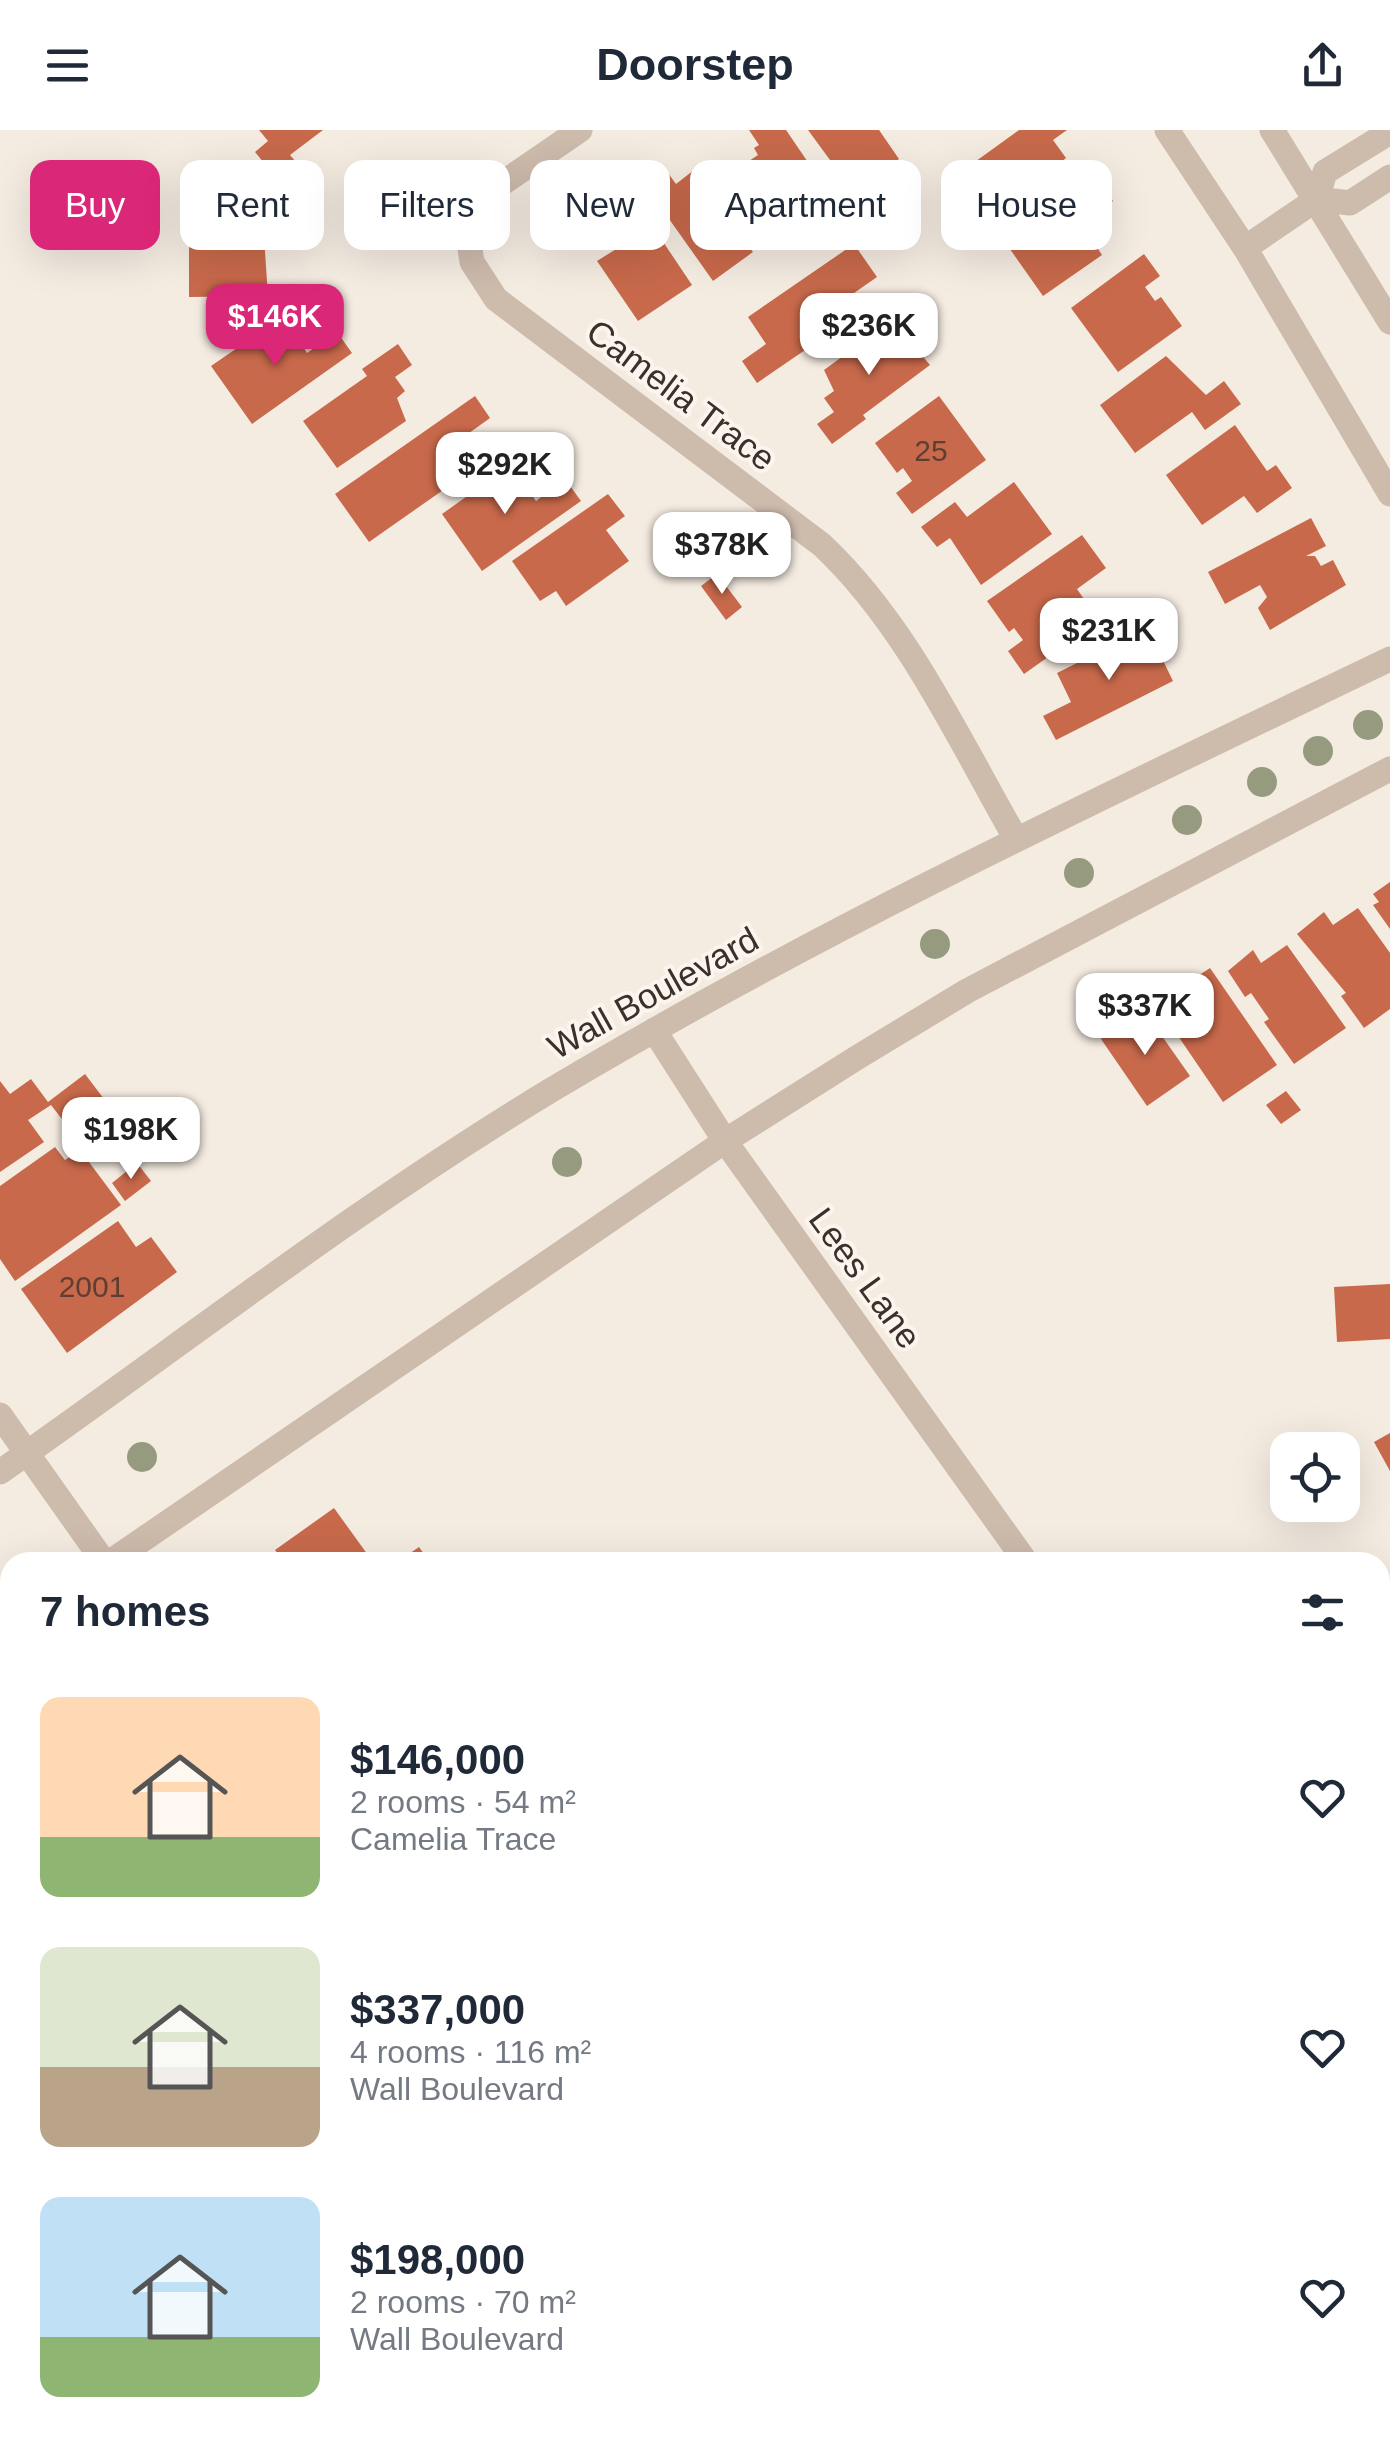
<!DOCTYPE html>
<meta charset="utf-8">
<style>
:root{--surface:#fff;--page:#f2f2f3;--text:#1f2937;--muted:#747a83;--accent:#db2777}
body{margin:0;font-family:Helvetica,sans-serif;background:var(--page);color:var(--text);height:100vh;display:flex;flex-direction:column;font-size:38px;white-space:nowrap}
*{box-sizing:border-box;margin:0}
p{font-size:32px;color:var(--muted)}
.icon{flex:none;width:55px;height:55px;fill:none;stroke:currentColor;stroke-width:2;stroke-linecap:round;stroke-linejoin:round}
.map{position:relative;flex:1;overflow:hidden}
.panel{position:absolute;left:0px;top:1422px;width:1390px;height:892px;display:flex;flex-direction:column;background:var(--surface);border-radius:30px 30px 0 0;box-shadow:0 10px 40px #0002}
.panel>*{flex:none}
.top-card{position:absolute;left:30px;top:30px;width:1330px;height:90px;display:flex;gap:20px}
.fabs{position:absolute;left:1270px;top:1302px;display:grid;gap:20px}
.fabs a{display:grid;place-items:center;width:90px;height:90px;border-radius:20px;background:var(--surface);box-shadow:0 10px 40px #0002;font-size:50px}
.price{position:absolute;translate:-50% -85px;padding:0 22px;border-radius:20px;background:#fff;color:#222;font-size:32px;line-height:65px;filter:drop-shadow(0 2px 5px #0008)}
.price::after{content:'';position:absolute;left:50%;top:60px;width:30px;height:22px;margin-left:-15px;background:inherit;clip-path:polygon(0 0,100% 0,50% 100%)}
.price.selected{background:var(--accent);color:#fff}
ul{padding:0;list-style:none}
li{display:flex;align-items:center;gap:30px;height:250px;padding:0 40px}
li span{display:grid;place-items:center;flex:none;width:280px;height:200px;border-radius:20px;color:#555}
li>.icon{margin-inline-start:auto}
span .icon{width:120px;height:120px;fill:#fffc;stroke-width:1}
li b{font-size:42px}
h2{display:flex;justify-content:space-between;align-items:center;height:120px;padding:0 40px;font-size:42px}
.pill{padding:0 35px;border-radius:20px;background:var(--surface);box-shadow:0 10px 40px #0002;font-size:35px;line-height:90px}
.pill.selected{background:var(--accent);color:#fff}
header{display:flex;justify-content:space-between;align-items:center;height:130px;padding:0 40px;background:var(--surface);font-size:45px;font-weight:600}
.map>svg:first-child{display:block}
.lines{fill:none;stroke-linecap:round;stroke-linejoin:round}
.stream{stroke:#7fb0b2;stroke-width:12}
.building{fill:#c8694b}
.minor{stroke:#cdbbac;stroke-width:25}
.tree{fill:#969b7f}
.labels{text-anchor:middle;stroke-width:8;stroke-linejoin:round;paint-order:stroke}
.number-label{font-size:30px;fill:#5e3e33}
.street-label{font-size:35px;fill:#3b302b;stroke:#fbf5ee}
</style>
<header><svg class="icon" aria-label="menu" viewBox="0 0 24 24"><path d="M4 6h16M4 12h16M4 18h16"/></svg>Doorstep<svg class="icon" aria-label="share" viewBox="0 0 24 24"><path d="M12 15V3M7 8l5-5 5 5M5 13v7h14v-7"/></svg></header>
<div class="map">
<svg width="1390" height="2313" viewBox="0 0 1390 2313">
<rect width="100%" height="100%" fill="#f4ebe1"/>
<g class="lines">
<path class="stream" d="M1380 2167 1390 2160
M1174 2313 1185 2305"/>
</g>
<path class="building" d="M259 0H323L290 25 302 39 282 55 255 22 268 11Z
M749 0H786L829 63 775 100 734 41 758 25 754 18 759 15Z
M808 0H879L899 29 852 63 826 33 830 30Z
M1019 0H1067L1053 10 1066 28 1060 33 1069 45 1008 89 1000 77 984 88 954 47Z
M711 38 754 98 742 107 753 122 713 151 645 55 665 39 676 54 694 40 699 47Z
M1096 48 1113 71 1087 88 1094 96 1087 102 1102 125 1043 166 1005 112Z
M631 64 692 155 638 191 597 131 621 116 617 110 626 104 610 79Z
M227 65H275V92H263L268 166 189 167V86H227Z
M854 114 877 147 854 163 865 179 757 253 742 231 766 214 748 187Z
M1144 124 1160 146 1145 157 1155 171 1161 167 1182 196 1118 242 1071 178Z
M892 190 930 235 863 285 866 289 832 314 817 294 834 282 824 268 834 261 824 240Z
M275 192 294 217 300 212 307 223 337 202 352 223 252 294 211 236Z
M398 214 412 235 395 247 405 261 397 268 406 291 337 338 303 291 367 246 362 239Z
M1166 226 1206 265 1224 251 1241 274 1205 300 1192 282 1135 323 1100 275Z
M475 266 490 288 465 306 483 332 369 412 335 364Z
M939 266 986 330 912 384 896 363 912 351 903 338 897 343 875 313Z
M1235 295 1267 341 1276 335 1292 358 1257 383 1244 366 1202 395 1166 345Z
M504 340 522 365 528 360 536 371 565 349 581 371 482 441 442 384Z
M1014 352 1052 404 981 455 950 408 937 417 921 397 955 372 967 387Z
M608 364 625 386 606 400 629 431 566 476 556 461 540 471 512 431Z
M1311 388 1326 416 1306 426H1315L1321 436 1333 430 1346 455 1270 500 1258 478 1267 467 1260 455 1225 474 1208 442Z
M1082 405 1106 438 1077 459 1099 491 1024 544 1008 521 1023 510 1014 498 1009 502 987 471Z
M717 444 742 477 726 490 701 456Z
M1147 498 1173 551 1056 610 1043 586 1071 572 1057 543Z
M1390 752V799L1373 775 1379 772 1373 764Z
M1358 778 1390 823V879L1364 898 1341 866 1346 863 1297 804 1324 782 1333 795Z
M1287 815 1346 898 1294 934 1264 892 1269 889 1251 863 1245 867 1228 841 1253 820 1261 833Z
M1210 838 1277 935 1223 972 1174 900 1180 897 1168 881 1188 868 1181 857Z
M1143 879 1190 946 1147 976 1101 909Z
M85 944 104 969 68 997 51 975 28 990 44 1012 0 1042V951L10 964 31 949 48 972Z
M1286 961 1301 980 1281 994 1266 975Z
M55 1017 65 1030 80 1020 121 1075 15 1151 0 1129V1056Z
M137 1033 151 1051 125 1071 112 1053Z
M118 1091 136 1117 151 1107 177 1142 67 1223 21 1159Z
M1390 1154V1209L1337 1212 1334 1157Z
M1390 1303V1341L1374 1312Z
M334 1378 373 1432H284L275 1420Z
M419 1417 430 1432H397Z
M10 1596V1688L0 1695V1603Z
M1380 1613 1390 1628V1672L1380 1679Z
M10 1726V1778L0 1786V1734Z
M0 1991 10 2005V2048L0 2055Z
M10 2132V2259L3 2265 0 2139Z
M89 2305H281L287 2313H78Z"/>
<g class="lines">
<path class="minor" d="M580 0 481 68 468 105 472 132 496 169 822 415C907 495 958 608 1016 709
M1167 0 1245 118 1390 364
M1272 0 1390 192
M1317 69 1350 73 1390 47
M1245 118 1317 69 1325 42 1390 2
M654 900 725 1011 1026 1432
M0 1285 104 1432
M0 1342C184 1213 360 1075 553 959 823 798 1107 665 1390 529
M110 1432 725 1011 858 927 967 861 1390 639
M0 1509 10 1502
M723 2305 729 2313
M936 2313 948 2305"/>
</g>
<g class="tree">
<circle cx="1368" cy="595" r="15"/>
<circle cx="1318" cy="621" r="15"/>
<circle cx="1262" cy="652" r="15"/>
<circle cx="1187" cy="690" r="15"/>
<circle cx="1079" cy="743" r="15"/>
<circle cx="935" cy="814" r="15"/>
<circle cx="567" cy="1032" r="15"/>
<circle cx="142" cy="1327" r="15"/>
</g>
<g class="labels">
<g class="number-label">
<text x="931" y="331">25</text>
<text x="92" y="1167">2001</text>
</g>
<g class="street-label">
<text transform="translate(681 265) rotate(37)" y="12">Camelia Trace</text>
<text transform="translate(653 863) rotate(-29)" y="12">Wall Boulevard</text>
<text transform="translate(865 1148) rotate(54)" y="12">Lees Lane</text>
</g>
</g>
</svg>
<div class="fabs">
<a><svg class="icon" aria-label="locate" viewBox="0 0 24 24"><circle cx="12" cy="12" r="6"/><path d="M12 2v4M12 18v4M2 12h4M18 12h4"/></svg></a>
</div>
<b class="price selected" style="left:275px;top:239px">$146K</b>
<b class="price" style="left:869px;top:248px">$236K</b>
<b class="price" style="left:505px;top:387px">$292K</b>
<b class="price" style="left:722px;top:467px">$378K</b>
<b class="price" style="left:1109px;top:553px">$231K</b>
<b class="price" style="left:1145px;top:928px">$337K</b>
<b class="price" style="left:131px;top:1052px">$198K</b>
<div class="top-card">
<a class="pill selected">Buy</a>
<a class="pill">Rent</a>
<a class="pill">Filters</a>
<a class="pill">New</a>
<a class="pill">Apartment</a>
<a class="pill">House</a>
</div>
<section class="panel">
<h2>7 homes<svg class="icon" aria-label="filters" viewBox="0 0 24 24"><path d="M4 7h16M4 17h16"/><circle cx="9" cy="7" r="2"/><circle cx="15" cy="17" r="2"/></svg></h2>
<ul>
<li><span style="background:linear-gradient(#ffd9b3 70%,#8fb573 0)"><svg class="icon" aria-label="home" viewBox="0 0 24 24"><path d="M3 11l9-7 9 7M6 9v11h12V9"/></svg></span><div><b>$146,000</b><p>2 rooms · 54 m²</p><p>Camelia Trace</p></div><svg class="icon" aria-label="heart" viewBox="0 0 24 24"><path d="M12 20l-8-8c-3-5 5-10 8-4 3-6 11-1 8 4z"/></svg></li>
<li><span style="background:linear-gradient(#dfe7d0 60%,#b9a48a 0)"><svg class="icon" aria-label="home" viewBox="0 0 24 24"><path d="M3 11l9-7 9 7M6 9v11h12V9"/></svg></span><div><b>$337,000</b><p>4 rooms · 116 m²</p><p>Wall Boulevard</p></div><svg class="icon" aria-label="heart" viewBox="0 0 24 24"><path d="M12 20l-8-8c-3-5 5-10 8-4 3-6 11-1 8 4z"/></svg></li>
<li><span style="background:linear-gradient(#bfe0f5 70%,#8fb573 0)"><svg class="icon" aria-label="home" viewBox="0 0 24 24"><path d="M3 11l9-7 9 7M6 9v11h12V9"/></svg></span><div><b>$198,000</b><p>2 rooms · 70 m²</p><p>Wall Boulevard</p></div><svg class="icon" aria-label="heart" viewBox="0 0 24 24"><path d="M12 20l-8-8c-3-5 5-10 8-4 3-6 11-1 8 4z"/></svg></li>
</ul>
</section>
</div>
